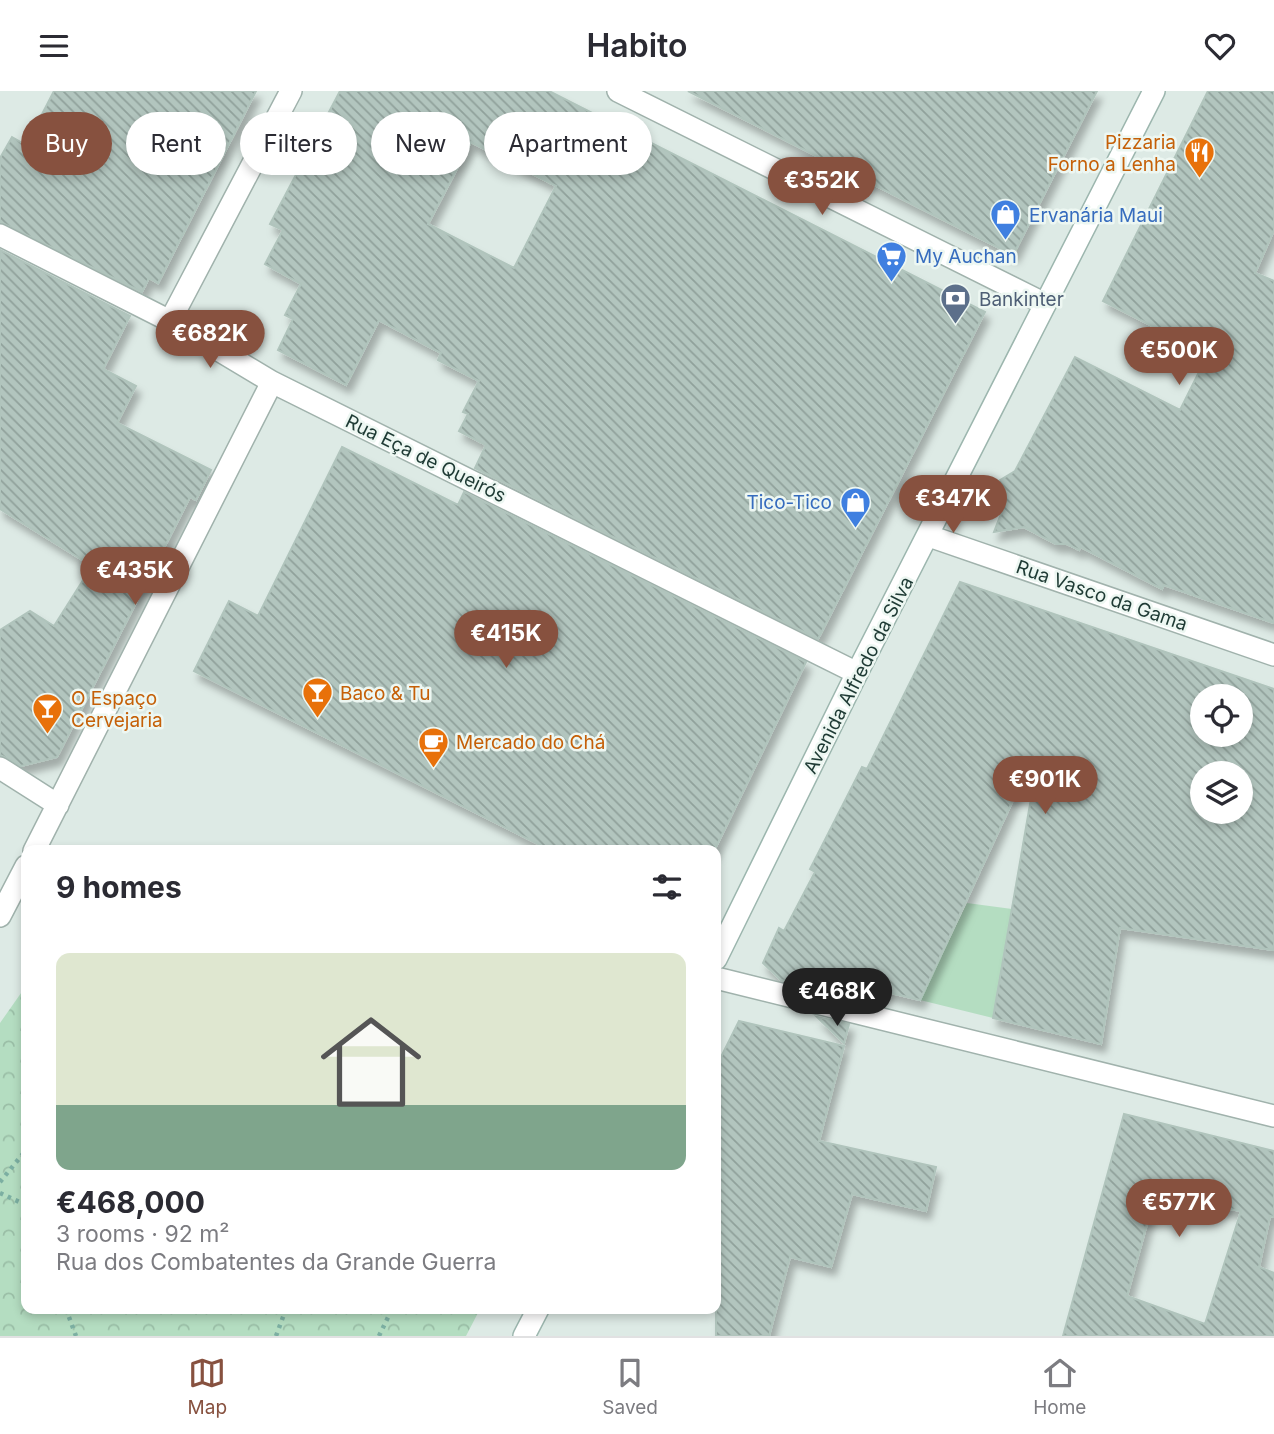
<!DOCTYPE html>
<meta charset="utf-8">
<style>
:root{--surface:#fff;--page:#f7f7f7;--text:#2b2b33;--muted:#7c7c81;--line:#e1e1e2;--accent:#87513f}
body{margin:0;font-family:Inter,sans-serif;background:var(--page);color:var(--text);height:100vh;display:flex;flex-direction:column;font-size:26px;white-space:nowrap}
*{box-sizing:border-box;margin:0}
p{font-size:23px;color:var(--muted)}
.icon{flex:none;width:38px;height:38px;fill:none;stroke:currentColor;stroke-width:2;stroke-linecap:round;stroke-linejoin:round}
.map{position:relative;flex:1;overflow:hidden}
.sheet{position:absolute;left:21px;top:754px;width:700px;height:469px;display:flex;flex-direction:column;background:var(--surface);border-radius:14px;box-shadow:0 4px 10px #0003}
.sheet>*{flex:none}
.banner{position:absolute;left:21px;top:21px;width:700px;height:63px;display:flex;gap:14px}
.buttons{position:absolute;left:1190px;top:593px;display:grid;gap:14px}
.buttons a{display:grid;place-items:center;width:63px;height:63px;border-radius:50%;background:var(--surface);box-shadow:0 4px 10px #0003;font-size:35px}
.price{position:absolute;translate:-50% -60px;padding:0 16px;border-radius:24px;background:var(--accent);color:#fff;font-size:23px;line-height:46px;filter:drop-shadow(0 2px 4px #0008)}
.price::after{content:'';position:absolute;left:50%;top:42px;width:21px;height:16px;margin-left:-10px;background:inherit;clip-path:polygon(0 0,100% 0,50% 100%)}
.price.current{background:#222;color:#fff}
ul{padding:0;list-style:none}
li{display:grid;align-content:center;gap:14px;height:371px;padding:0 35px}
li+li{border-top:2px solid var(--line)}
li span{display:grid;place-items:center;height:217px;border-radius:14px;color:#555}
li>.icon{margin-inline-start:auto}
span .icon{width:126px;height:126px;fill:#fffc;stroke-width:1}
li b{font-size:30px}
h2{display:flex;justify-content:space-between;align-items:center;height:84px;padding:0 35px;font-size:30px}
.chip{padding:0 24px;border-radius:32px;background:var(--surface);box-shadow:0 4px 10px #0003;font-size:24px;line-height:63px}
.chip.current{background:var(--accent);color:#fff}
header{display:flex;justify-content:space-between;align-items:center;height:91px;padding:0 35px;background:var(--surface);font-size:32px;font-weight:600}
.dock{display:flex;justify-content:space-around;align-items:center;height:98px;border-top:2px solid var(--line);background:var(--surface);font-size:19px;color:var(--muted)}
.dock a{display:grid;justify-items:center;gap:4px}
.dock .current{color:var(--accent)}
.map>svg:first-child{display:block}
.grass{fill:#b4ddc1}
.forest{fill:url(#forest-crowns)}
.building{fill:url(#building-back-hatch);stroke:#b0c4bc;stroke-width:2;fill-rule:evenodd;filter:url(#shadow)}
.lines{fill:none;stroke-linecap:round;stroke-linejoin:round}
.street-casing{stroke:#a0b2ac;stroke-width:24}
.secondary-casing{stroke:#9cb6ae;stroke-width:24}
.path{stroke:#7cafa2;stroke-width:4.5;stroke-dasharray:3.5 5;stroke-linecap:butt}
.street{stroke:#fff;stroke-width:21}
.secondary{stroke:#fff;stroke-width:21}
.labels{text-anchor:middle;stroke-width:5;stroke-linejoin:round;paint-order:stroke}
.food-label{font-size:19px;fill:#c56008;stroke:#edf7f2;text-anchor:start}
.shop-label{font-size:19px;fill:#366cbe;stroke:#edf7f2;text-anchor:start}
.service-label{font-size:19px;fill:#4e5e75;stroke:#edf7f2;text-anchor:start}
.street-label{font-size:19px;fill:#1e3a34;stroke:#edf7f2}
</style>
<header><svg class="icon" aria-label="menu" viewBox="0 0 24 24"><path d="M4 6h16M4 12h16M4 18h16"/></svg>Habito<svg class="icon" aria-label="heart" viewBox="0 0 24 24"><path d="M12 20l-8-8c-3-5 5-10 8-4 3-6 11-1 8 4z"/></svg></header>
<div class="map">
<svg width="1274" height="1245" viewBox="0 0 1274 1245">
<defs>
<pattern id="forest-crowns" width="20" height="18" patternUnits="userSpaceOnUse" patternTransform="scale(1.75)"><rect width="20" height="18" fill="#b4ddc1"/><path d="M2 6a3 3 0 1 1 6 0M12 15a3 3 0 1 1 6 0" fill="none" stroke="#9abea6"/></pattern>
<pattern id="building-back-hatch" width="6" height="6" patternUnits="userSpaceOnUse" patternTransform="scale(1.75)"><rect width="6" height="6" fill="#b2c5be"/><path d="M-1 5l2 2M0 0l6 6M5-1l2 2" fill="none" stroke="#90a19b"/></pattern>
<filter id="shadow"><feDropShadow dx="4.5" dy="8" stdDeviation="3.5" flood-color="#0004"/></filter>
</defs>
<rect width="100%" height="100%" fill="#ddeae5"/>
<path class="grass" d="M967 812 1012 818 993 927 920 909Z"/>
<path class="forest" d="M26 895V1218H480L466 1245H0V932Z"/>
<path class="building" d="M54 0H256L158 192 149 187 142 201 0 131V67L12 46 26 54Z
M340 0H549L985 221 818 548 475 377 486 354 459 340 468 323 463 321 479 290 438 269 441 262 379 229 346 294 278 259 293 228 285 224 301 193 265 173 283 139 270 133ZM471 51 556 95 514 177 428 133Z
M688 0H1097L1013 164Z
M1208 0H1274V139L1255 182 1274 190V532L1164 494 1162 498 1081 456 1079 459 1067 453H1056L1024 436 994 441 1004 415 997 391 1015 380 1075 266 1180 319 1208 263 1103 210Z
M0 159 130 225 103 278 136 295 117 332 211 379 196 409 190 406 57 666 21 675 0 664V539L30 520 54 535 92 475 0 418Z
M342 356 458 414 464 401 806 571 714 760H552L194 580 229 510 258 525Z
M960 491 1274 598V859L1120 837 1101 953 993 927 1038 667 1033 666 920 909 862 895 856 908 781 889 763 872 779 837 784 840 815 781 810 778 862 676 867 678ZM1202 606H1241V644H1202ZM1202 682H1241V721H1202Z
M817 926 849 933 844 952Z
M739 930 844 955 819 1050 936 1076 926 1120 852 1103 831 1176 790 1166 769 1245H716V976Z
M1124 1023 1274 1060V1126L1270 1125 1259 1176 1274 1182V1245H1063ZM1155 1104 1241 1120 1205 1233 1127 1205Z"/>
<g class="lines">
<defs>
<path id="street" d="M618 0 1045 213
M0 144 170 230 272 291 857 582
M170 230 291 0
M929 445 1274 564
M0 677 58 714
M34 760 272 291
M0 825 26 775
M716 887 1274 1025"/>
<path id="secondary" d="M716 868 857 582 1154 0
M524 1245 538 1218"/>
</defs>
<use href="#street" class="street-casing"/>
<use href="#secondary" class="secondary-casing"/>
<path class="path" d="M0 1091 26 1059
M0 1102 26 1114
M66 1218 76 1245
M276 1245 286 1218
M379 1245 392 1218"/>
<use href="#street" class="street"/>
<use href="#secondary" class="secondary"/>
</g>
<defs>
<symbol id="restaurant-pin" viewBox="-11 -11 22 30"><path d="M0 17L-7.5 6A9.5 9.5 0 1 1 7.5 6Z" fill="#e8710a" stroke="#edf7f2"/><path d="M-5-6h1v4h1v-4h1v4h1v-4h1v5L-1.5 .5V6h-2V.5L-5-1ZM5-6V6H3V1.5H1.5Q1.5-4 5-6Z" fill="#fff"/></symbol>
<symbol id="shop-pin" viewBox="-11 -11 22 30"><path d="M0 17L-7.5 6A9.5 9.5 0 1 1 7.5 6Z" fill="#3f7fe0" stroke="#edf7f2"/><path d="M-5-2.5h2.3a2.7 3.5 0 0 1 5.4 0H5L5.5 6h-11ZM-1.5-2.5h3a1.5 2.3 0 0 0-3 0Z" fill="#fff"/></symbol>
<symbol id="supermarket-pin" viewBox="-11 -11 22 30"><path d="M0 17L-7.5 6A9.5 9.5 0 1 1 7.5 6Z" fill="#3f7fe0" stroke="#edf7f2"/><path d="M-6-5.5h2.5l.6 2H6L4.5 2H-2.5L-4.4-4H-6ZM-1.5 3.2a1.3 1.3 0 1 0 .1 0ZM3 3.2a1.3 1.3 0 1 0 .1 0Z" fill="#fff"/></symbol>
<symbol id="bank-pin" viewBox="-11 -11 22 30"><path d="M0 17L-7.5 6A9.5 9.5 0 1 1 7.5 6Z" fill="#5c6f8a" stroke="#edf7f2"/><path d="M-6-4H6V4H-6ZM0-2.3a2.3 2.3 0 1 0 0 4.6a2.3 2.3 0 1 0 0-4.6Z" fill="#fff"/></symbol>
<symbol id="bar-pin" viewBox="-11 -11 22 30"><path d="M0 17L-7.5 6A9.5 9.5 0 1 1 7.5 6Z" fill="#e8710a" stroke="#edf7f2"/><path d="M-6-5H6L.8 .8V4.5H3.5V6h-7V4.5H-.8V.8Z" fill="#fff"/></symbol>
<symbol id="cafe-pin" viewBox="-11 -11 22 30"><path d="M0 17L-7.5 6A9.5 9.5 0 1 1 7.5 6Z" fill="#e8710a" stroke="#edf7f2"/><path d="M-5.5-4.5H6V0H3Q3 3.5 0 3.5H-2.5Q-5.5 3.5-5.5 0ZM3-3.2v2h1.7v-2ZM-6 4.5H4V6H-6Z" fill="#fff"/></symbol>
</defs>
<g fill-rule="evenodd">
<use href="#restaurant-pin" x="1182" y="44" width="35" height="47"/>
<use href="#shop-pin" x="988" y="106" width="35" height="47"/>
<use href="#supermarket-pin" x="874" y="148" width="35" height="47"/>
<use href="#bank-pin" x="938" y="190" width="35" height="47"/>
<use href="#shop-pin" x="838" y="394" width="35" height="47"/>
<use href="#bar-pin" x="300" y="584" width="35" height="47"/>
<use href="#bar-pin" x="30" y="600" width="35" height="47"/>
<use href="#cafe-pin" x="416" y="634" width="35" height="47"/>
</g>
<g class="labels">
<g class="food-label">
<text x="1176" y="58" text-anchor="end">Pizzaria<tspan x="1176" dy="22">Forno a Lenha</tspan></text>
<text x="340" y="609">Baco &amp; Tu</text>
<text x="71" y="614">O Espaço<tspan x="71" dy="22">Cervejaria</tspan></text>
<text x="456" y="658">Mercado do Chá</text>
</g>
<g class="shop-label">
<text x="1029" y="131">Ervanária Maui</text>
<text x="915" y="172">My Auchan</text>
<text x="832" y="418" text-anchor="end">Tico-Tico</text>
</g>
<g class="service-label">
<text x="979" y="215">Bankinter</text>
</g>
<g class="street-label">
<text transform="translate(426 367) rotate(26)" y="7">Rua Eça de Queirós</text>
<text transform="translate(1102 504) rotate(19)" y="7">Rua Vasco da Gama</text>
<text transform="translate(858 584) rotate(-63)" y="7">Avenida Alfredo da Silva</text>
</g>
</g>
</svg>
<div class="buttons">
<a><svg class="icon" aria-label="locate" viewBox="0 0 24 24"><circle cx="12" cy="12" r="6"/><path d="M12 2v4M12 18v4M2 12h4M18 12h4"/></svg></a>
<a><svg class="icon" aria-label="layers" viewBox="0 0 24 24"><path d="M12 4l9 5-9 5-9-5zM3 14l9 5 9-5"/></svg></a>
</div>
<b class="price" style="left:822px;top:126px">€352K</b>
<b class="price" style="left:210px;top:279px">€682K</b>
<b class="price" style="left:1179px;top:296px">€500K</b>
<b class="price" style="left:953px;top:444px">€347K</b>
<b class="price" style="left:135px;top:516px">€435K</b>
<b class="price" style="left:506px;top:579px">€415K</b>
<b class="price" style="left:1045px;top:725px">€901K</b>
<b class="price current" style="left:837px;top:937px">€468K</b>
<b class="price" style="left:1179px;top:1148px">€577K</b>
<div class="banner">
<a class="chip current">Buy</a>
<a class="chip">Rent</a>
<a class="chip">Filters</a>
<a class="chip">New</a>
<a class="chip">Apartment</a>
</div>
<section class="sheet">
<h2>9 homes<svg class="icon" aria-label="filters" viewBox="0 0 24 24"><path d="M4 7h16M4 17h16"/><circle cx="9" cy="7" r="2"/><circle cx="15" cy="17" r="2"/></svg></h2>
<ul>
<li><span style="background:linear-gradient(#dfe7d0 70%,#7fa58c 0)"><svg class="icon" aria-label="home" viewBox="0 0 24 24"><path d="M3 11l9-7 9 7M6 9v11h12V9"/></svg></span><div><b>€468,000</b><p>3 rooms · 92 m²</p><p>Rua dos Combatentes da Grande Guerra</p></div></li>
</ul>
</section>
</div>
<nav class="dock">
<a class="current"><svg class="icon" aria-label="map" viewBox="0 0 24 24"><path d="M3 6l6-2 6 2 6-2v14l-6 2-6-2-6 2zM9 4v14M15 6v14"/></svg>Map</a>
<a><svg class="icon" aria-label="saved" viewBox="0 0 24 24"><path d="M7 4h10v16l-5-4-5 4z"/></svg>Saved</a>
<a><svg class="icon" aria-label="home" viewBox="0 0 24 24"><path d="M3 11l9-7 9 7M6 9v11h12V9"/></svg>Home</a>
</nav>
